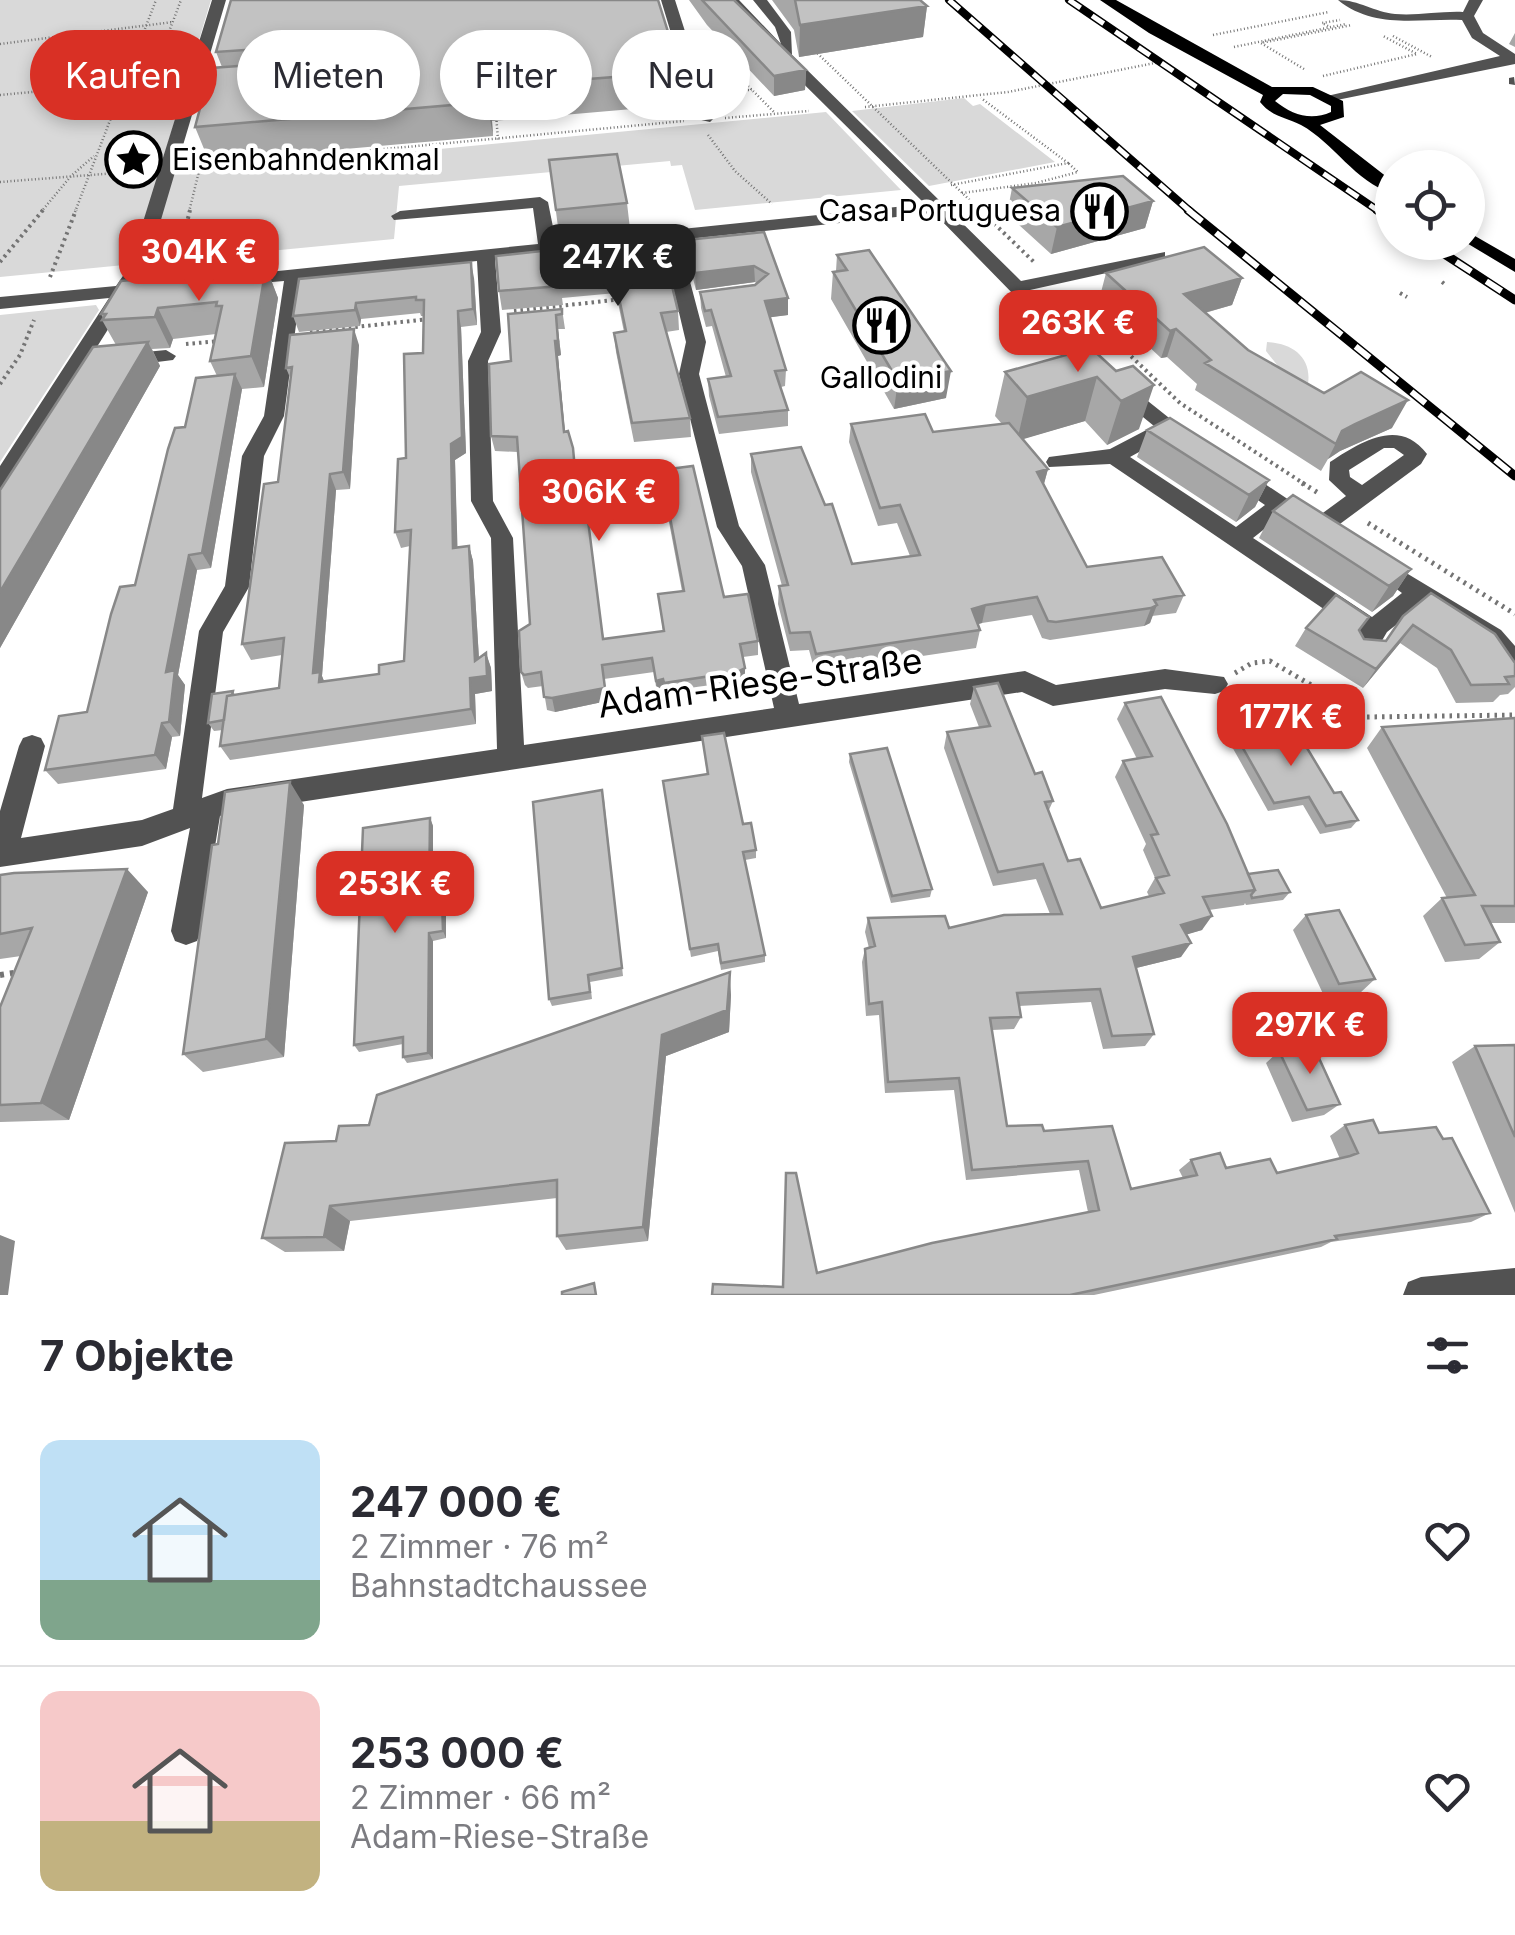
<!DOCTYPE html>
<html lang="de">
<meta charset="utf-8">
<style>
:root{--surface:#fff;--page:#f7f7f7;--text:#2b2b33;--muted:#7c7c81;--line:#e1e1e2;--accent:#d93025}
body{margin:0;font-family:Inter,sans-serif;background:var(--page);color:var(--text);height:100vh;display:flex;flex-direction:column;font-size:38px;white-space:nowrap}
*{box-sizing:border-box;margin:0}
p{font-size:32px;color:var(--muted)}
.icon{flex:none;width:55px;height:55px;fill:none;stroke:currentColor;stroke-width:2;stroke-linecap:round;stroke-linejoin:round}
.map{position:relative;height:1295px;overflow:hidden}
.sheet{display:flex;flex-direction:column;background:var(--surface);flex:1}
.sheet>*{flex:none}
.guide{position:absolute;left:30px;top:30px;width:1000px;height:90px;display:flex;gap:20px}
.tools{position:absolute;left:1375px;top:150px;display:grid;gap:20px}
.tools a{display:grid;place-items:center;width:110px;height:110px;border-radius:50%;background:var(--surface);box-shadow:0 5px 15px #0003;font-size:50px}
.price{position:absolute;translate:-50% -85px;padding:0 22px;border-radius:20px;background:var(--accent);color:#fff;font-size:32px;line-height:65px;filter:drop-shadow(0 2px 5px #0008)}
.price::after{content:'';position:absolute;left:50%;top:60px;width:30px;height:22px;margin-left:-15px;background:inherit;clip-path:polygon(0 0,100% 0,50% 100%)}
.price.current{background:#222;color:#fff}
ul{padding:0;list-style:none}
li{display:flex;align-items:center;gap:30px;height:250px;padding:0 40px}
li+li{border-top:2px solid var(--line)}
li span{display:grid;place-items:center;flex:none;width:280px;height:200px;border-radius:20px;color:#555}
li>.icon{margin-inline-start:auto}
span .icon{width:120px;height:120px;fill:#fffc;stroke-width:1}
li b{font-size:42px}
h2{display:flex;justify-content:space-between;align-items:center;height:120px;padding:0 40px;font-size:42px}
.chip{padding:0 35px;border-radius:45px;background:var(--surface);box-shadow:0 5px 15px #0003;font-size:35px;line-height:90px}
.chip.current{background:var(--accent);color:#fff}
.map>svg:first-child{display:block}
.green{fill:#d9d9d9}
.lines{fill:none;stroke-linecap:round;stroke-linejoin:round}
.path-far3{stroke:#747474;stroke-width:2.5;stroke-dasharray:1 2.5;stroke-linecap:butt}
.path-far2{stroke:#747474;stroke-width:4;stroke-dasharray:2.5 4;stroke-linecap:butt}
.path-far1{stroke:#747474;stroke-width:5;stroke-dasharray:2.5 5;stroke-linecap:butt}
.path{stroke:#747474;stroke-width:6;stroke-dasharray:4 6;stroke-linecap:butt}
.minor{fill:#525252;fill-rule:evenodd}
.major{fill:#000;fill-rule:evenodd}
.rail-far1-casing{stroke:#000;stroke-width:8}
.rail-casing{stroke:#000;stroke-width:9}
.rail-far1{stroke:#fff;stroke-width:5;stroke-dasharray:14;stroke-linecap:butt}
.rail{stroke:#fff;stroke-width:6;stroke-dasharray:18;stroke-linecap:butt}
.wall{fill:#a7a7a7}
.shaded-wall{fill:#888}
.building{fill:#c2c2c2;stroke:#888;stroke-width:2.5}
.labels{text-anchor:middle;stroke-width:9;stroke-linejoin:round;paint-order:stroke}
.far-poi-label{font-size:30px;fill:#000;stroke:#fff;text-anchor:start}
.street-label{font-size:35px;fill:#000;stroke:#fff}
</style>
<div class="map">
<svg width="1515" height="1295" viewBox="0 0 1515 1295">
<rect width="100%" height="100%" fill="#fff"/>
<path class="green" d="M0 0H211L158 176 826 112 901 190 695 210 682 165 671 166 670 161 399 186 394 239 0 277Z
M964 98 973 106 980 104 1055 162 929 186 852 111Z
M96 305 99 310 0 462V315Z
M1267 342C1292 343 1312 357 1308 384 1289 382 1277 365 1266 351Z"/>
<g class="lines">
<path class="path-far3" d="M1328 26 1322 23 1340 20
M1213 35 1329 12
M1393 36 1432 57
M141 39 167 37 181 0
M0 44 173 22
M706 44 775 113
M1234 47 1346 24
M815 51 982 212
M1304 69 1261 43 1352 25
M1323 76 1417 54 1383 36
M720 91 752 90
M0 95 171 79
M865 107 1008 92 1165 61
M496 114 498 140
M725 118 809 111
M708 135 735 171 772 204
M192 167 684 121
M0 182 142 171
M951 185 1068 163 981 98
M962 193 1036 183 1078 172 1068 163
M979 210 1011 206
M41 212 71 176 94 156
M75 212 156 0
M189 212 200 167"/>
<path class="path-far2" d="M190 210 177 264 230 259
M980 210 1034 262
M0 262 43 210
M162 265 177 264 171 283
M50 277 76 210
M1442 282 1446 285
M1400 293 1407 297
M1070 298 1180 403 1306 485
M514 311 623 299
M310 332 429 319
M186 344 220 341
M0 384 20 355 34 320"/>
<path class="path-far1" d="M1302 483 1320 494
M1368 523 1515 614
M1235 673 1252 663 1270 661 1366 717 1515 715"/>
<path class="path" d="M0 975 20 972"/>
<path class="minor" d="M212 0H226L147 267 136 284 146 283 155 289 153 293 129 296 8 488 0 491V466L109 298 0 309V297L116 286 129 267Z
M661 0H675L713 119 710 122 697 119Z
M725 0H739L781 44 775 27 753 0H767L791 32 792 55 1021 281 1165 252V260L1030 290 1109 370 1198 441 1187 448 1168 436 1130 457 1236 527 1265 505 1228 480 1225 475 1228 470H1244L1316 518 1346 496 1329 480 1330 462C1361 442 1399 417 1427 454L1421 464 1325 535H1309L1281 516 1253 538 1372 617 1402 593 1363 565 1367 559H1383L1501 630 1515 646V673L1506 670 1483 644 1421 605 1387 632 1373 656H1355L1351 649 1362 635 1110 464 1049 467 1046 462 1049 457 1110 449 1154 426 1095 378 934 213 679 240 706 342 699 374 739 526 765 565 799 704 1025 671 1056 685 1165 669 1224 677 1228 684 1224 691 1215 694 1165 689 1053 706 1022 692 228 813 220 816 201 931 197 941 186 945 175 941 171 931 190 828 142 846 0 867V811L19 746 23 738 32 735 41 738 45 746 21 838 142 820 173 809 199 631 225 586 242 456 264 416 284 281 236 285 230 284V276L538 244 533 208 394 220 391 216 400 211 540 197 548 202 556 242 925 204 742 23ZM662 241 686 342 679 374 717 527 742 566 774 708 524 745 513 538 493 501 488 361 501 332 495 259ZM477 261 481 332 468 361 471 501 491 538 497 749 227 789 202 798 223 632 249 587 264 456 284 416 302 279ZM1384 448H1394L1404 455 1362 485 1350 477 1349 470Z
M1338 0C1359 0 1374 12 1395 14 1417 16 1440 11 1463 12L1469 0H1483L1474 16 1483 33 1515 54V64L1327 102V96L1500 56 1472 38 1462 20C1419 18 1375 30 1338 0Z
M1514 77 1515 85 1509 84V78Z
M166 350 176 356 173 360 125 366 115 360 125 354Z
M1515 1268V1295H1403L1408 1282 1421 1277Z"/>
<path class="major" d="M1100 0H1116L1272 87H1313L1343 101 1344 117 1320 125 1392 181V193C1355 182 1334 143 1301 125 1285 117 1272 117 1260 102L1263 95 1149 33ZM1283 94 1310 95 1331 106V112C1311 121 1292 115 1275 101Z
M1468 232 1515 259V272L1465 242Z"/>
<defs>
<path id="rail-far1" d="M949 0 1191 212
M1069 0 1380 212"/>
<path id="rail" d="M1188 210 1515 476
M1377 210 1392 220
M1426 242 1515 300"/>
</defs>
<use href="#rail-far1" class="rail-far1-casing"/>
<use href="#rail" class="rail-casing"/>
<use href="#rail-far1" class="rail-far1"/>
<use href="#rail" class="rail"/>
</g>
<path class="wall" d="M231 0 674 51 676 84 665 85 667 106 492 121 493 136 209 161 195 127 222 67 216 52Z
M689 0H734L806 70 805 90 774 96 707 25Z
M772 0H920L927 6 923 37 799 57 794 30Z
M1515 33V47L1509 44Z
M549 160 627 203 630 229 634 242 678 311 679 330 666 332 690 418 691 437 634 442 616 352 614 333 624 332 616 293 562 298 563 305 502 310 499 291 561 249Z
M1012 188 1153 201 1145 228 1051 254 1007 214Z
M764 232 788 315 770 317 786 370 785 386 781 387 788 410V426L719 434 709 396 708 379 726 377 712 326 706 327 701 308 700 292 757 284 755 282 696 290 687 256 686 240Z
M837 255 946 398 894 409 831 299 833 272 836 271Z
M266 267 278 298 264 387 242 389 211 568 197 570 178 675 185 685 180 736 172 737 166 769 58 784 45 770 87 712 135 585 185 427 217 376 210 361 216 334 173 339 170 348 152 349 160 366 0 648V490L116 345 102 320 103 318 101 314Z
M1106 273 1242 278 1232 305 1205 313 1248 350 1324 393 1392 428 1340 451 1328 459 1321 471 1195 390 1197 384 1167 357 1161 358 1099 300Z
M474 278 477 325 461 327 466 453 455 460 457 547 469 546 473 561 479 658 486 653 491 668 492 691 475 694 476 724 230 760 220 746 223 730 214 731 208 723 233 691 235 695 279 688 282 655 251 660 242 644 278 482 291 380 286 368 359 345 350 489 336 490 322 676 324 682 379 674 404 661 410 546 401 548 395 532 423 353 424 316H421L420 313 361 319 360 326 299 332 293 316Z
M562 309 565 329H558L561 355 558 356 565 432 577 481 604 639 663 631 658 594 682 591 662 485 661 470 724 597 758 641V655L743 657 745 681 738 686 665 696 664 693 657 694 654 672 604 679 607 701 555 712 547 710 543 686 528 688 525 685 521 672 530 624 518 452 495 451 491 436 511 361Z
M1091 348 1139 429 1107 445 1085 421 1022 439 1048 469 1044 484 1087 567 1184 595 1176 613 1152 616 1150 623 1144 626 1050 640 1042 638 1032 615 982 623 978 624 980 630 976 648 815 672 809 650 790 651 778 604 779 586H782L751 472V454L825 505 852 564 910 556 897 523 878 526 849 442 851 424 933 432 1002 424 995 416 1005 372Z
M1147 430 1269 480 1255 507 1236 522 1137 457Z
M1273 511 1411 569 1393 596 1372 612 1259 538Z
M1431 593 1515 663V687L1508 694 1500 695 1493 702 1456 703 1437 668 1400 643 1363 688 1295 646 1306 628 1360 631 1364 639 1385 641Z
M974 687 1053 801 1048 812 1068 861 1101 908 1149 896 1147 892 1155 878 1143 850 1146 844 1115 777 1123 761 1137 759 1117 719 1125 703 1248 874 1290 892 1283 900 1246 905 1245 903 1244 905 1209 910 1202 930 1187 934 1181 957 1136 968 1154 1034 1145 1046 1103 1049 1091 1002 1019 1006 1021 1017 1014 1029 992 1030 1007 1126 1044 1131 1131 1189 1183 1178 1179 1170 1191 1160 1226 1168 1277 1173 1340 1159 1330 1136 1345 1125 1379 1133 1443 1139 1490 1213 1471 1222 1331 1242 1321 1247 1094 1295H712L782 1287 817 1273 1088 1212 1079 1170 966 1180 954 1090 885 1093 879 1015 866 1016 862 962 865 949 869 948 865 932 868 918 949 928 1050 914 1036 879 993 886 944 748 947 732 979 727 970 704Z
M1515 718V923H1490L1500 942 1479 959 1445 962 1423 916 1442 898H1447L1367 748 1382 727Z
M1231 727 1334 793 1358 820 1351 828 1320 834 1303 805 1268 811 1226 736Z
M702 736 756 850V858L745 860 765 955V962L721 970 718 951 691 957 663 781 707 774Z
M850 754 932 889 930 897 891 903 849 762Z
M604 799 623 976 590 982 592 999 552 1006 549 999Z
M304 805 284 1057 203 1072 183 1054 218 844Z
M430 818 433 826V903L442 901 446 909V938L433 941V1059L407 1063 403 1057V1044L359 1052 354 1045Z
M0 875 148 892 69 1120 0 1122V1007L21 956 0 959Z
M1306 915 1375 979 1360 993 1325 998 1293 930Z
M731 995 729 1032 666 1056 648 1241 566 1250 557 1236V1198L350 1221 344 1251 285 1252 262 1238 336 1141 369 1125Z
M1515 1045V1213L1452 1062 1475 1046Z
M1279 1051 1340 1104 1324 1115 1292 1122 1266 1063Z"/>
<path class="shaded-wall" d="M927 6 923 37 799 57 800 25Z
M806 70 805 90 774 96V76Z
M486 87 492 121 493 136 487 102Z
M1153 201 1145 228 1051 254 1057 227Z
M471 262 474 278 477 325 473 309Z
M754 266 755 282 696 290 695 273Z
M266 267 278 298 264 387 251 356Z
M1242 278 1232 305 1175 321 1184 294Z
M788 298V315L765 318V301Z
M356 303 361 319 360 326 355 310Z
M158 308 173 339 170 348 155 317Z
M458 311 461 327 466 453 455 460 458 564 453 548 451 444Z
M556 315 561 355 558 356 566 446 555 341Z
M354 329 359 345 350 489 343 472Z
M1176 329 1167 357 1161 358 1170 331Z
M148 342 160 366 0 648V592Z
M951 371 946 398 894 409 898 381Z
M235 374 242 389 211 568 202 553Z
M1097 377 1085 421 1017 441 1027 397Z
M1154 385 1139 429 1107 445 1121 401Z
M1408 400 1392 428 1340 451 1328 459 1342 431 1355 424Z
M1048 469 1043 487 1037 472Z
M330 474 336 490 322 676 327 688V698L313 673Z
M1269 480 1255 507 1236 522 1249 495Z
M469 546 473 561 480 676 475 661Z
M189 555 197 570 178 675 185 685 180 736 169 722 166 672Z
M1411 569 1393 596 1372 612 1389 586Z
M986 605 982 623 968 627 972 609Z
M1157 605 1150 623 1144 626 1151 608Z
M1413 625 1400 643 1363 688 1376 669Z
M486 653 491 668 492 691 475 694 476 724 471 709 470 678Z
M602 665 607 701 555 712 552 698Z
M745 668V681L738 686 737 672Z
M663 679 664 693 657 694 656 681Z
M162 723 172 737 166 769 155 755Z
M290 782 304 805 284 1057 266 1039Z
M430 818 433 826V911L429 903Z
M127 869 148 892 69 1120 41 1103Z
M442 901 446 909V938L443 931Z
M1212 916 1202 930 1172 939 1181 925Z
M429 933 433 941V1059L428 1053Z
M1191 943 1181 957 1124 971 1133 957Z
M730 972 731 995 729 1032 666 1056 648 1241 643 1227 662 1035Z
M330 1206 350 1221 344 1251 324 1237Z
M0 1235 15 1241 8 1295H0Z"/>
<path class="building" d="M231 0H658L674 51 659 53 665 73 486 87 487 102 195 127 211 68 386 55 397 49 386 40 216 52Z
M702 0H734L806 70 774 76Z
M795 0H920L927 6 800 25Z
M617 154 627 203 556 210 549 160Z
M1123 176 1153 201 1057 227 1012 188Z
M632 229 634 242 661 240 678 311 661 313 690 418 632 423 614 333 626 331 614 274 559 280 560 286 499 291 496 256 561 249 560 236Z
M764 232 788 298 765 301 786 370 775 371 788 410 718 417 708 379 731 376 711 310 705 311 700 292 755 285 768 274 754 266 695 273 686 240Z
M1204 247 1242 278 1184 294 1248 350 1324 393 1361 372 1408 400 1355 424 1342 431 1336 444 1205 363 1211 360 1176 329 1170 331 1106 273Z
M869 250 951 371 898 381 833 272 847 270 837 255Z
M471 262 473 309 458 311 462 437 451 444 453 548 469 546 475 661 486 653 487 676 470 678 471 709 220 746 227 696 279 688 284 638 242 644 264 484 278 482 292 367 286 368 290 335 354 329 343 472 330 474 313 673 320 672 319 682 379 674V665L404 661 411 530 395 532 398 459 406 458 404 354 423 353 424 300H416V297L356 303 355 310 293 316 299 279Z
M266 267 251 356 210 361 222 306H216L217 302 158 308 155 317 102 320 106 314H101L121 281Z
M562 309V314L556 315 558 341H555L564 432 568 431 573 448 576 481H583L603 639 664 631 658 594 684 591 661 470 693 466 724 597 748 594 758 641 740 644 745 668 737 672 664 683 663 679 656 681 652 658 602 665 605 688 552 698 544 697 541 672 524 675 521 672 519 631 530 624 517 437 491 436 489 364 511 361 508 314Z
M148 342 0 592V490L93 347Z
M1091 348 1116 371 1133 366 1154 385 1121 401 1097 377 1027 397 1005 372Z
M235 374 202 553 189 555 166 672 175 670 169 722 162 723 155 755 45 770 59 716 87 712 111 614 120 587 135 585 168 449 175 428 185 427 196 378Z
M925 414 933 432 1009 423 1048 469 1037 472 1087 567 1162 557 1184 595 1154 600 1157 605 1151 608 1056 622 1048 621 1037 597 986 605 972 609 980 630 816 654 810 632 790 633 779 586 788 585 751 454 801 447 825 505 832 504 852 564 920 555 900 505 880 508 851 424Z
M1170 418 1269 480 1249 495 1147 430Z
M1293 495 1411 569 1389 586 1273 511Z
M1431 593 1495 634 1515 663V676L1505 677 1509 684 1471 685 1451 650 1413 625 1376 669 1306 628 1336 595 1369 617 1359 630 1364 639 1386 641 1403 616Z
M998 683 1035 774 1042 772 1053 801 1045 802 1068 861 1080 859 1101 908 1164 893 1156 878 1169 875 1151 835 1158 834 1123 761 1152 756 1125 703 1161 697 1227 824 1255 890 1203 897 1212 916 1181 925 1191 943 1133 957 1154 1034 1112 1036 1100 989 1017 993 1021 1017 990 1018 1007 1126 1042 1125 1044 1131 1112 1126 1131 1189 1197 1175 1191 1160 1220 1153 1226 1168 1270 1159 1277 1173 1350 1156 1358 1153 1345 1125 1373 1120 1379 1133 1436 1127 1443 1139 1452 1138 1490 1213 1335 1236 1337 1239 1070 1295H712L713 1284 783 1287 786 1173H796L817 1273 932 1243 1099 1210 1088 1161 972 1170 959 1078 888 1082 882 1002 869 1004 865 949 875 946 868 918 945 916 949 928 1004 915 1062 914 1043 864 998 872 947 732 990 726 974 687Z
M233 691 232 695 227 696 224 720 208 723 212 694Z
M1289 718 1334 793 1341 792 1358 820 1326 826 1309 797 1274 803 1231 727Z
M1515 718V906H1482L1500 942 1465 945 1442 898 1475 895 1382 727Z
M724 733 743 824 751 823 756 850 743 852 765 955 721 963 718 944 690 949 663 781 708 774 702 736Z
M887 748 932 889 892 896 850 754Z
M290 782 266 1039 183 1054 212 845 218 844 225 792Z
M602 790 622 968 588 975 590 992 549 999 533 802Z
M430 818 429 903 442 901 443 931 429 933 428 1053 403 1057V1037L354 1045 363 828Z
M127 869 41 1103 0 1105V1007L32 928 0 934V875L14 873Z
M1278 870 1290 892 1252 898 1251 895 1255 890 1248 874Z
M1339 910 1375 979 1339 984 1306 915Z
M730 972 727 1010 662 1035 643 1227 557 1236V1180L330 1206 324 1237 262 1238 285 1143 336 1141 339 1126 369 1125 377 1095Z
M1313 1045 1340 1104 1307 1110 1279 1051Z
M1515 1045V1137L1475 1046Z
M594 1283 596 1295H562V1292Z"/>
<defs>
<symbol id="sight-ring" viewBox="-11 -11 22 22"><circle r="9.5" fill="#fff" stroke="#000" stroke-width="1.5"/><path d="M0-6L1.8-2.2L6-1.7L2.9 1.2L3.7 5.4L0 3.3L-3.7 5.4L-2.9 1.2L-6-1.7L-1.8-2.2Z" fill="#000"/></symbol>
<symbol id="restaurant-ring" viewBox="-11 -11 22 22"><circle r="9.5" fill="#fff" stroke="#000" stroke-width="1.5"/><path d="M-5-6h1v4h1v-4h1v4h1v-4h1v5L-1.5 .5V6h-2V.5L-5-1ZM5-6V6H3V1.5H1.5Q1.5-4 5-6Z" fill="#000"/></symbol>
</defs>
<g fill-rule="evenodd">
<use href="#sight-ring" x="102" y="128" width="63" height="63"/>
<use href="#restaurant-ring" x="1068" y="180" width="63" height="63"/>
<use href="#restaurant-ring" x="850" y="294" width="63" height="63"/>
</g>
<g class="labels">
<g class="far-poi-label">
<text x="172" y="170">Eisenbahndenkmal</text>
<text x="1061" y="221" text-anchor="end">Casa Portuguesa</text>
<text x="881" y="388" text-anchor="middle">Gallodini</text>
</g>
<g class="street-label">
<text transform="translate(760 683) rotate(-8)" y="12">Adam-Riese-Straße</text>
</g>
</g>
</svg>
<div class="tools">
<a><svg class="icon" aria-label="locate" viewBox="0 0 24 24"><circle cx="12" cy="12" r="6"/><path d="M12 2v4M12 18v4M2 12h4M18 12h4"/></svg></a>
</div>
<b class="price" style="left:199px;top:304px">304K €</b>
<b class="price current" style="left:618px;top:309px">247K €</b>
<b class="price" style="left:1078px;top:375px">263K €</b>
<b class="price" style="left:599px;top:544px">306K €</b>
<b class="price" style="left:1291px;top:769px">177K €</b>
<b class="price" style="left:395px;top:936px">253K €</b>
<b class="price" style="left:1310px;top:1077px">297K €</b>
<div class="guide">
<a class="chip current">Kaufen</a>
<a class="chip">Mieten</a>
<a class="chip">Filter</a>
<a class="chip">Neu</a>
</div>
</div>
<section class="sheet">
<h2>7 Objekte<svg class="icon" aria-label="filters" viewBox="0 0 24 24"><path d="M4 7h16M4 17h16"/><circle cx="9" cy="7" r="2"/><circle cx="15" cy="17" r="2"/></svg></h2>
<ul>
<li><span style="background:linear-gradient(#bfe0f5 70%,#7fa58c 0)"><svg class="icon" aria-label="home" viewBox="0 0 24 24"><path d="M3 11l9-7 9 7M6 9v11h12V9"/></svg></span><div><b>247 000 €</b><p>2 Zimmer · 76 m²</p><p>Bahnstadtchaussee</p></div><svg class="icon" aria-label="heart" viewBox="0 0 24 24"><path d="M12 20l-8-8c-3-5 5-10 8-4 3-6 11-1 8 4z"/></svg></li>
<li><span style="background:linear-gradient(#f6c9c9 65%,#c2b280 0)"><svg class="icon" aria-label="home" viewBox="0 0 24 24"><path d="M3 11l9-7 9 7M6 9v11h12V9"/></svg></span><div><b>253 000 €</b><p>2 Zimmer · 66 m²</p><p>Adam-Riese-Straße</p></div><svg class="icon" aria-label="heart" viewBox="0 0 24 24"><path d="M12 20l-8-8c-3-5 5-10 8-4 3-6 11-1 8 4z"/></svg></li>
</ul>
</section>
